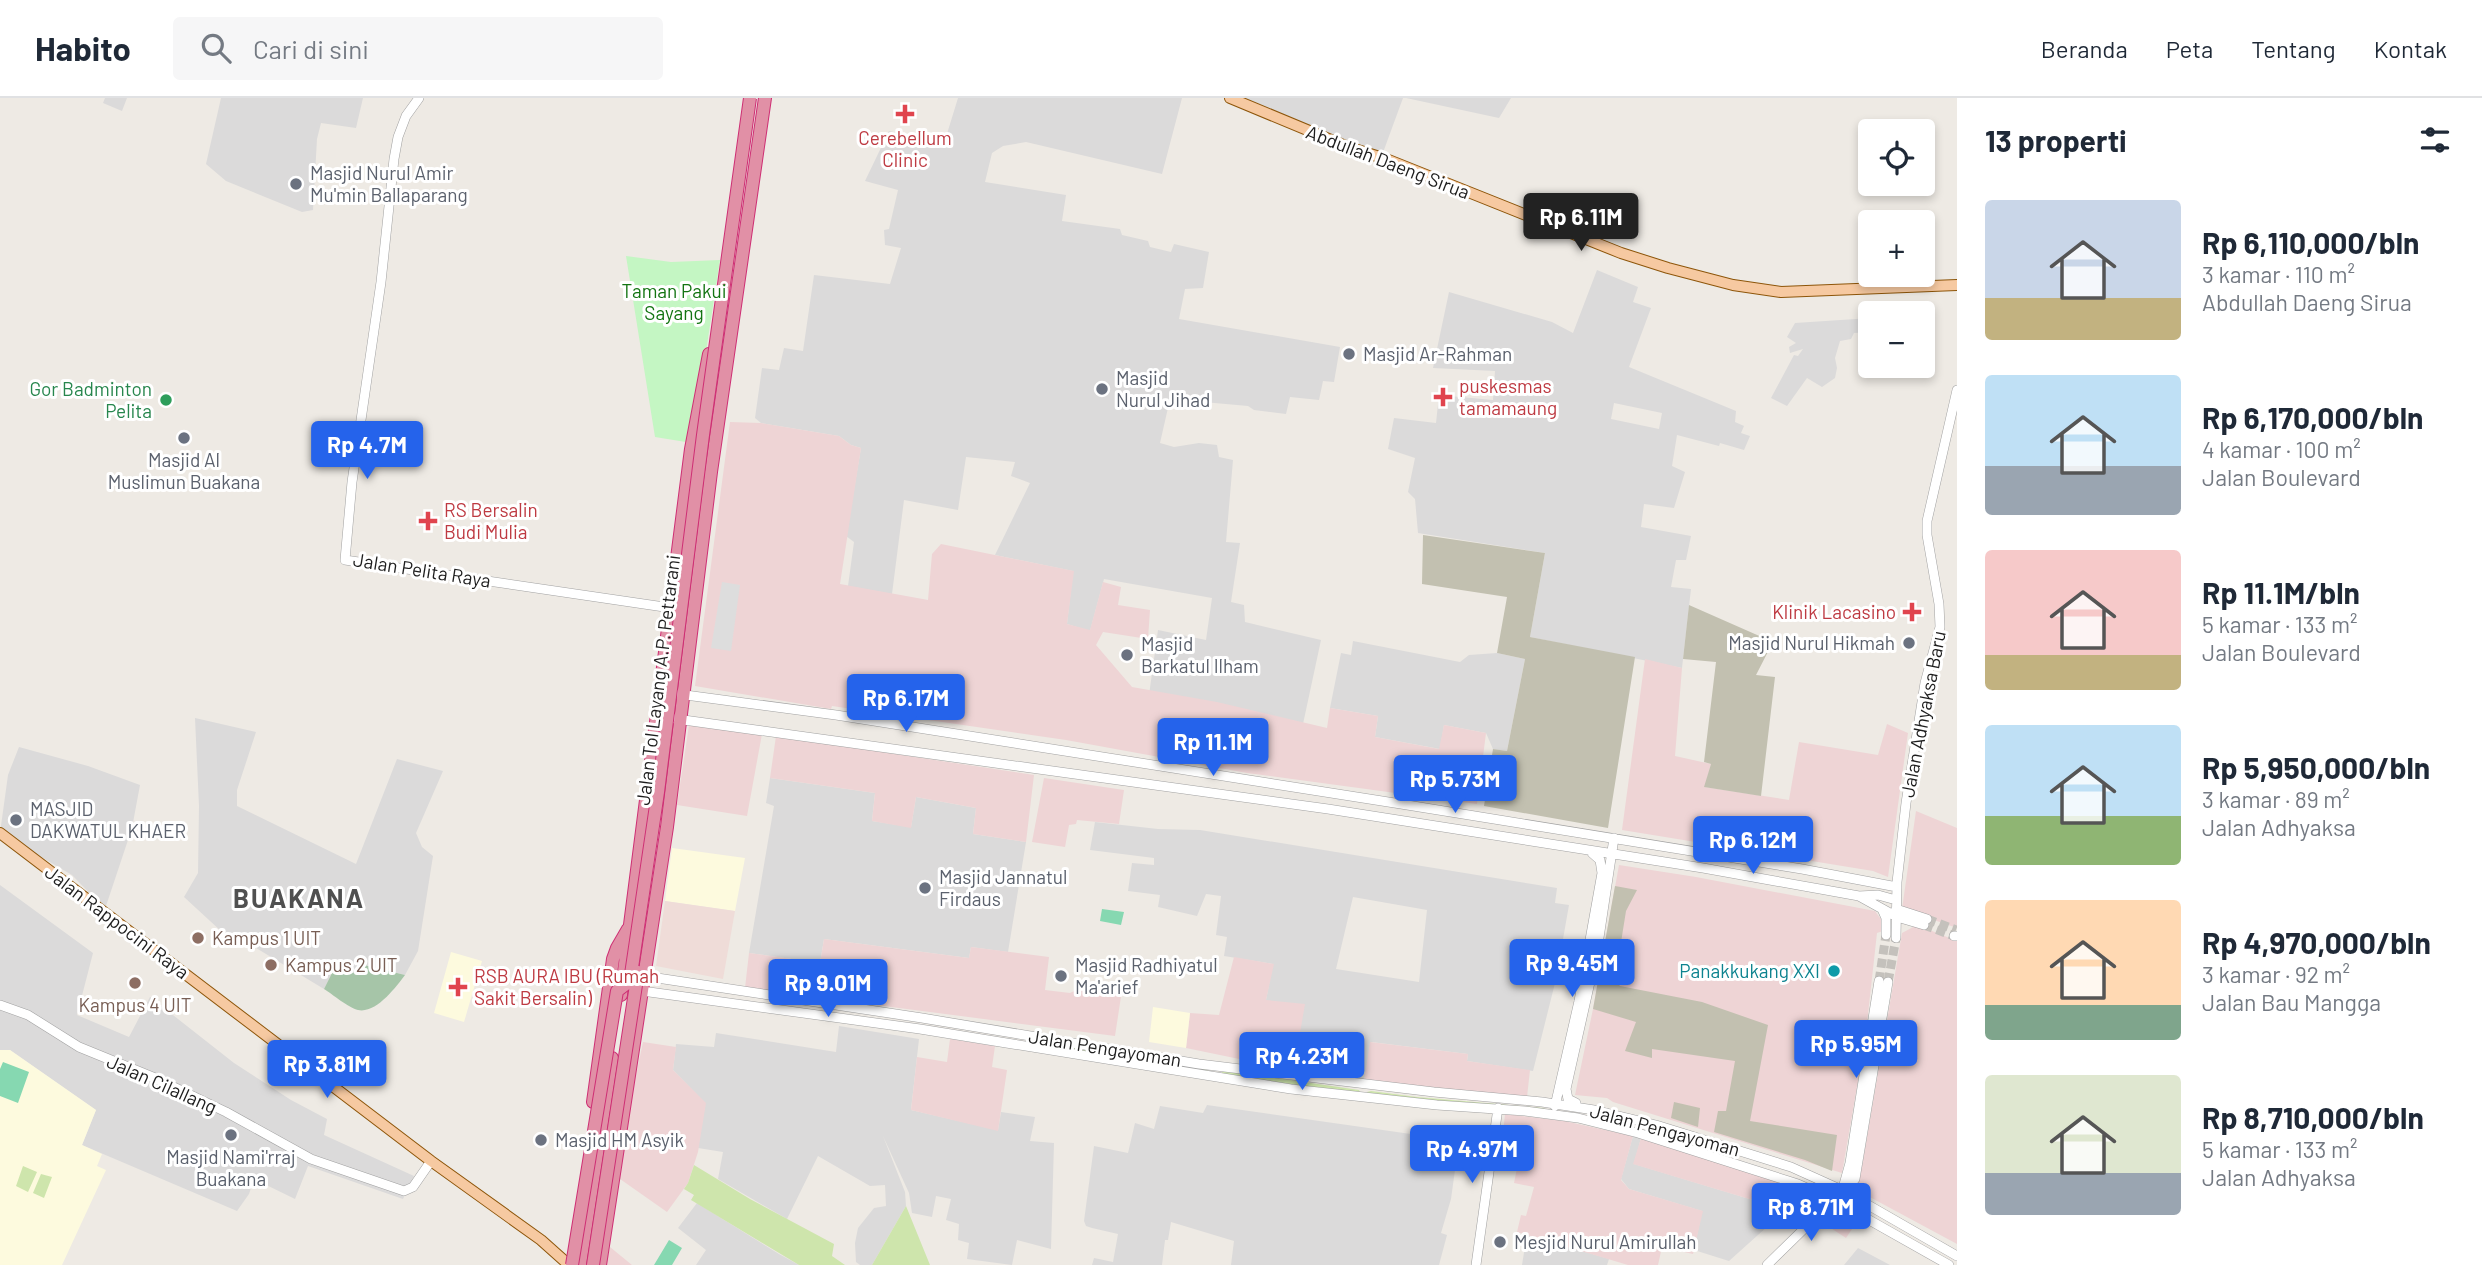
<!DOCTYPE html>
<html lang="id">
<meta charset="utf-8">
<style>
:root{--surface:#fff;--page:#f6f6f7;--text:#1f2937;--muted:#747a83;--line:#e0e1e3;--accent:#2563eb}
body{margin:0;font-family:Barlow,sans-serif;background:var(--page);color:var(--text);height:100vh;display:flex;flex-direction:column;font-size:26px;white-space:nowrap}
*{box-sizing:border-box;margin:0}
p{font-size:23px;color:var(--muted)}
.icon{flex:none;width:38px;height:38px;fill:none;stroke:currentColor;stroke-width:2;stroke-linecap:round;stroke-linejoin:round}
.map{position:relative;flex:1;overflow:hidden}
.sheet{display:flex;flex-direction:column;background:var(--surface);width:525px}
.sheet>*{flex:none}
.buttons{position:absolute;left:1858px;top:21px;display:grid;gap:14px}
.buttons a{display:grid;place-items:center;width:77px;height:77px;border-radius:7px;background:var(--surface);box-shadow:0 4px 10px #0003;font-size:35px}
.price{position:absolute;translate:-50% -60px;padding:0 16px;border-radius:7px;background:var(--accent);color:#fff;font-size:23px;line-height:46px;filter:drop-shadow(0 2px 4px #0008)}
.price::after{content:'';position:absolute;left:50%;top:42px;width:21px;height:16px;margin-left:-10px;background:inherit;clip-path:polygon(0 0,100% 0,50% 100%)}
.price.current{background:#222;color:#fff}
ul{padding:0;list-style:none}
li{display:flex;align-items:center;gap:21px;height:175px;padding:0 28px}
li span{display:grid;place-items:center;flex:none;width:196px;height:140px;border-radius:7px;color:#555}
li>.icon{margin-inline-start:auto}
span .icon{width:84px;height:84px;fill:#fffc;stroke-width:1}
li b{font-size:30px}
h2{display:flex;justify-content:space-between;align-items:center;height:84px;padding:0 28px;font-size:30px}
header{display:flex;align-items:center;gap:42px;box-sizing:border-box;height:98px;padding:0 35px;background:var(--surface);border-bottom:2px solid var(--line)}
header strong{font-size:33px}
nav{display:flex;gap:38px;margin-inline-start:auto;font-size:24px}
.search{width:490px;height:63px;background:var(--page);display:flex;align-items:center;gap:18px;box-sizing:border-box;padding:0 24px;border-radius:7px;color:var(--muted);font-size:26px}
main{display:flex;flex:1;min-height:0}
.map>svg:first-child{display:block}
.residential{fill:#dbdada;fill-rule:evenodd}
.commercial{fill:#eed4d5}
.education{fill:#fdfade}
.military{fill:#efdcd8}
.construction{fill:#c2c0b0}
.grass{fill:#cee5ac}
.cemetery{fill:#a6c5a8}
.park{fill:#c4f6c3}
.pitch{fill:#86d8b1}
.parking{fill:#ddd}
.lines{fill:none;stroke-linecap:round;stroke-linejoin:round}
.minor-tunnel{stroke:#c4c1bc;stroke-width:9;stroke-dasharray:9 4.5;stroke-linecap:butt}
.minor-casing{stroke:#a1a1a1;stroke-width:10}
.major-casing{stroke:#8d5509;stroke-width:12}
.highway-casing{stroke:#ce2f74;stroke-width:14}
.minor{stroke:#fff;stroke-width:9}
.major{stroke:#f6c9a1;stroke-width:10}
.highway{stroke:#e190a6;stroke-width:12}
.highway-bridge-casing{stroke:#ce2f74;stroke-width:14;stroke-linecap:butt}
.highway-bridge{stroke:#e190a6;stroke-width:12}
.health-dot{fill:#e0444e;stroke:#fff;stroke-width:2.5}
.worship-dot{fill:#6b7280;stroke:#fff;stroke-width:2.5}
.leisure-dot{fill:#2e9e5b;stroke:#fff;stroke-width:2.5}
.education-dot{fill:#8d6e63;stroke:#fff;stroke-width:2.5}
.culture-dot{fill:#0f9aa8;stroke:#fff;stroke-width:2.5}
.labels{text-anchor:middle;stroke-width:6;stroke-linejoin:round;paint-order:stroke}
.health-label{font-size:19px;fill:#be3a42;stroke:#fff;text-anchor:start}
.street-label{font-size:19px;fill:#1d1d1d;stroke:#fff}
.worship-label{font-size:19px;fill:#5b616d;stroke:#fff;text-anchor:start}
.park-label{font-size:19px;fill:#137412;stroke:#fff}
.leisure-label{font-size:19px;fill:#27864d;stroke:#fff;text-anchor:end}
.education-label{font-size:19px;fill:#785e54;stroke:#fff;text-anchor:start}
.culture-label{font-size:19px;fill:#0d838f;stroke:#fff;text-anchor:end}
.district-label{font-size:26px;font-weight:bold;letter-spacing:2px;fill:#505050;stroke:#fff}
</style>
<header>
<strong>Habito</strong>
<div class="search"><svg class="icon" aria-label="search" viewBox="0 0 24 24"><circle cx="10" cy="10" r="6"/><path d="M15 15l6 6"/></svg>Cari di sini</div>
<nav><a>Beranda</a><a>Peta</a><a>Tentang</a><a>Kontak</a></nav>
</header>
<main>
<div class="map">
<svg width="1957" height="1167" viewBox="0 0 1957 1167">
<rect width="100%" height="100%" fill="#eeeae4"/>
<path class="residential" d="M105 0H127L122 13 103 5Z
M221 0H363L356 30 321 25 317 41 313 112 302 114 226 83 206 66Z
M958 0H1182L1162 76 1026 44 1003 48 992 55 985 84 1066 97 1062 123 1120 131 1122 137 1148 143 1150 149 1171 154 1174 146 1209 154 1203 190 1185 191 1179 221 1340 249 1334 284 1323 283 1319 302 1290 299 1286 316 1254 312 1248 308 1170 301 1160 345 1174 349 1199 345 1217 347 1219 359 1233 362 1226 444 1240 445 1231 504 1244 507 1245 524 1321 542 1303 626 1149 597 1158 532 1206 542 1212 500 1104 481 1090 533 1067 526 1073 473 995 457 1030 385 1011 378 1015 364 966 359 958 412 904 402 892 496 848 488 854 444 846 438 861 350 851 347 839 338 761 325 755 320 762 270 779 272 784 250 803 253 814 177 890 186 901 150 885 147 884 132 889 131 898 92 865 83 889 33 949 46 951 40 946 39Z
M1241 0H1403L1381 60Z
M1406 0H1511L1499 20Z
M1597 172 1638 189 1633 204 1651 210 1629 269 1736 313 1735 324 1744 328 1741 335 1750 338 1744 352 1720 345 1719 348 1677 337 1672 368 1685 374 1674 410 1644 406 1641 429 1691 438 1686 462H1676L1671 489 1691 491 1682 570 1530 539 1545 455 1418 435 1415 401 1408 394 1415 360 1388 351 1394 320 1436 325 1439 297 1493 302 1495 273 1433 270 1449 194 1552 224 1573 235ZM1614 305 1662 315 1659 331 1611 321Z
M1923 211 1933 236 1924 239 1931 266H1923V215H1905Z
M1871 220V234L1854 235 1851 241 1840 243 1835 260 1837 270 1835 280 1822 289 1807 280 1787 308 1771 300 1794 257 1798 258 1803 251 1790 255 1789 249 1796 245 1787 239 1795 225Z
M1353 543 1460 564 1469 557 1497 555 1525 561 1507 653 1493 651 1486 635 1444 627 1440 651 1375 639 1378 618 1330 610 1341 555 1351 557Z
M195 620 256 634 237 692V708L356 766 397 661 443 673 416 735 422 749 433 758 418 853 405 877 361 866 356 875 334 871 324 891 248 845 222 834 184 799 198 775 199 708Z
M19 649 88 668 140 687 132 730 105 811 72 777 0 735 8 677Z
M770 680 875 695 872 723 911 729 916 699 976 710 973 736 1026 744 1008 854 971 849 969 860 824 841 820 865 749 855 774 708 766 705Z
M1095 724 1158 731 1200 732 1557 790 1555 805 1569 807 1556 881 1533 973 1467 963 1468 956 1371 944 1364 984 1317 977 1321 938 1300 935 1266 902 1273 866 1224 858 1227 839 1216 837 1221 798 1206 796 1197 818 1158 809 1160 797 1128 793 1132 765 1154 767V760L1090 752ZM1353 799 1427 812 1419 884 1336 871Z
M0 787 93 855 77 917 129 939 150 899 234 965 291 1002 327 1021 324 1037 414 1078 403 1101 308 1068 295 1101 254 1081 249 1096 237 1113 82 1047 96 1012 10 952H0Z
M839 928 919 941 911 1012 998 1032 1001 1014 1035 1019 1030 1043 1054 1045 1051 1151 1017 1142 1012 1167 967 1161 969 1145 958 1142 959 1126 946 1122 951 1101 936 1098 932 1119 912 1115 909 1095 883 1038 905 1094 906 1108 872 1167H860L856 1164 855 1145 858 1130 874 1110 886 1108 885 1087 870 1088 818 1058 787 1121 718 1081 723 1054 698 1050 705 1005 673 972 676 946 714 949 716 935 836 954Z
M1207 1007 1439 1040 1434 1069 1455 1072 1451 1101 1441 1135 1447 1137 1439 1167H1231L1234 1143 1171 1124 1168 1142H1165L1162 1167H1092L1094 1160 1113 1164 1118 1136 1092 1130 1086 1128 1084 1123 1094 1048 1128 1055 1135 1025 1154 1031 1160 1008 1203 1015Z
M1633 1038 1641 1040 1634 1066 1786 1112 1729 1163 1694 1152 1702 1113 1629 1091 1621 1081Z
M697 1105 779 1156 799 1167H696L706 1152 678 1130Z
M1527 1136 1609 1161 1607 1167H1522Z
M1858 1150 1890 1167H1844Z"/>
<path class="commercial" d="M730 324 761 325 839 338 851 347 861 350 840 486 928 502 932 456 941 446 1074 473 1067 526 1090 532 1103 484 1121 489 1118 507 1150 512 1148 541 1103 534 1096 547 1132 589 1217 604 1327 630 1330 610 1378 618 1375 639 1439 651 1444 627 1486 635 1477 706 1247 675 1066 642 832 608 831 611 695 588Z
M1645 561 1682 570 1675 658 1711 666 1705 689 1789 702 1799 644 1878 657 1887 626 1908 635 1888 779 1873 773 1622 732Z
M689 627 762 636 747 718 677 707Z
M776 638 1034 677 1026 744 973 736 976 710 916 699 911 730 872 723 875 695 770 680Z
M1044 680 1124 692 1119 726 1077 722 1076 726 1069 727 1065 749 1032 744Z
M1916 713 1957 730V830L1902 811Z
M1619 767 1696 779 1875 813 1883 824V833L1877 835 1865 943 1842 1075 1613 1004 1607 1000 1575 997 1593 911Z
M1917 827 1957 843V1146L1853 1090 1862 1068 1902 835Z
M824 841 969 860 971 849 1049 859 1045 892 1070 895 1087 887 1122 892 1115 938 745 890 749 855 820 865Z
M1234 859 1274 866 1266 902 1305 906 1300 935 1321 938 1317 977 1186 950 1190 915 1219 917Z
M950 941 995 948 992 969 1007 972 998 1033 911 1012 917 959 947 964Z
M643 944 676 949 673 972 706 1005 698 1054 688 1085 667 1114 620 1081 630 1006Z
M1370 944 1468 956 1467 963 1530 972 1527 999 1364 984Z
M1505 1016 1564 1023 1633 1038 1621 1082 1629 1091 1703 1113 1693 1156 1662 1149 1658 1167H1628L1517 1134 1521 1117 1526 1118 1534 1089 1514 1085 1521 1050 1502 1045Z
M1641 1040 1798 1089 1817 1104 1796 1129 1785 1115 1786 1112 1633 1066Z
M1833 1110 1856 1125 1846 1140 1823 1125Z
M610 1149 632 1167H606Z"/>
<path class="education" d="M672 750 745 760 735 813 665 803Z
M451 854 482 863 464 924 434 915Z
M1153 909 1190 915 1186 950 1149 944Z
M0 952H10L96 1012 82 1047 102 1056 97 1068 106 1072 62 1167H0Z"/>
<path class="military" d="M665 803 735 813 723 881 656 868Z"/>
<path class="construction" d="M1423 437 1545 455 1530 539 1635 559 1608 730 1484 708 1493 651 1507 653 1525 561 1497 555 1507 499 1422 486Z
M1689 507 1773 544 1756 577 1775 579 1761 698 1704 689 1711 666 1704 664 1716 564 1683 561Z
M1615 788 1637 792 1626 813 1615 882 1620 888 1702 904 1768 927 1750 1023 1837 1037 1832 1073 1805 1062 1714 1034 1718 1013H1726L1735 963 1652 951V960L1625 953 1636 924 1593 911Z
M1674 1004 1700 1010 1698 1029 1671 1020Z"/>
<path class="grass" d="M1033 943 1207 970 1208 974 1032 946Z
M1223 972 1359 992 1361 996 1225 977 1222 975Z
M1371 993 1417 999 1544 1010 1546 1013 1367 997V994Z
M694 1067 750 1101 834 1146 832 1158 845 1167H799L691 1102 694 1097 684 1091 688 1085Z
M23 1068 37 1074 28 1094 16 1088Z
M41 1076 52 1079 44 1100 33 1095Z
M906 1108 930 1167H872Z"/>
<path class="cemetery" d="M360 866 405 877C396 889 376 916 358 912 349 910 332 896 324 891L334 871 355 875Z"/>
<path class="park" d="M626 158 671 164 720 162 692 345 655 339Z"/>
<path class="pitch" d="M1102 811 1124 814 1121 827 1100 823Z
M3 964 29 974 18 1005 0 998V971Z
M669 1142 682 1150 672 1167H654Z"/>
<path class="parking" d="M722 484 740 487 731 553 711 550Z"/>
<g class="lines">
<path class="minor-tunnel" d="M1927 821 1956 832
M1924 827 1954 838
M1879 883 1886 837
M1888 884 1896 840"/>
<defs>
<path id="minor" d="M419 0 406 18 398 39 394 61 381 184 352 384 345 462 671 510
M678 596 836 617 1401 706 1802 771 1897 789
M662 619 1328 711 1703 770 1859 798 1878 797 1896 802
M1859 798 1897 819 1924 827
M1882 811 1886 820V837
M1896 811 1927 821
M1954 838H1957
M1896 840 1897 784 1906 705 1925 585 1940 529 1939 506 1927 437V423L1957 292
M644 878 922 920 1199 966 1434 994 1542 1004 1594 1012 1656 1027 1791 1069 1842 1092 1957 1158
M642 893 920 931 1291 991 1437 1007 1525 1013 1578 1020 1638 1035 1798 1086 1832 1101 1949 1167
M0 907 28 917 79 949 155 980 226 1014 311 1061 404 1093 413 1089 431 1063
M1576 1005 1568 1001 1566 991 1597 853 1614 740
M1555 1008 1579 903 1602 775 1600 762 1592 755
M1843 1090 1850 1065 1879 883
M1476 1167 1498 1010
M1767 1167 1855 1081 1888 884"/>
<path id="major" d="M1230 0 1348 49 1386 61 1621 155 1668 170 1733 187 1781 194 1957 187
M0 735 431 1063 541 1142 569 1167"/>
<path id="highway" d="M621 897 691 351 709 256
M593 1004 613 861 617 850 628 831
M580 1167 612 960
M600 1167 667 729 711 374 765 0"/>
</defs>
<use href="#minor" class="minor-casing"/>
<use href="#major" class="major-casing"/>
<use href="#highway" class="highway-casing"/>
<use href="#minor" class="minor"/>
<use href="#major" class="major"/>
<use href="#highway" class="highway"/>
<defs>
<path id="highway-bridge" d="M572 1167 617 893 630 883 658 694 703 337 750 0
M593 1167 638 874"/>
</defs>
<use href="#highway-bridge" class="highway-bridge-casing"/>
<use href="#highway-bridge" class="highway-bridge"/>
</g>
<g class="health-dot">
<path d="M901.5 5.5h7v7h7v7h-7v7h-7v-7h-7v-7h7z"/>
<path d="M1439.5 288.5h7v7h7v7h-7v7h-7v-7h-7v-7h7z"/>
<path d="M424.5 412.5h7v7h7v7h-7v7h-7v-7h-7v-7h7z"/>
<path d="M1908.5 503.5h7v7h7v7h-7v7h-7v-7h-7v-7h7z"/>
<path d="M454.5 878.5h7v7h7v7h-7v7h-7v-7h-7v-7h7z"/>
</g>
<g class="worship-dot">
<circle cx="296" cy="86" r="7"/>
<circle cx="1349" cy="256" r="7"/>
<circle cx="1102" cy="291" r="7"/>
<circle cx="184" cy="340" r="7"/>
<circle cx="1909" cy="545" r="7"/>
<circle cx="1127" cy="557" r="7"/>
<circle cx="16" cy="722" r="7"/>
<circle cx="925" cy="790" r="7"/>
<circle cx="1061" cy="878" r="7"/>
<circle cx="231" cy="1037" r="7"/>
<circle cx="541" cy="1042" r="7"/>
<circle cx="1500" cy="1144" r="7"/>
</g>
<circle class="leisure-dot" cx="166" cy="302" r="7"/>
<g class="education-dot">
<circle cx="198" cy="840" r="7"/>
<circle cx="271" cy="867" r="7"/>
<circle cx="135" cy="885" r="7"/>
</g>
<circle class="culture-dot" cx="1834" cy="873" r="7"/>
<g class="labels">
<g class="health-label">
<text x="905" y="47" text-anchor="middle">Cerebellum<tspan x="905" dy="22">Clinic</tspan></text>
<text x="1459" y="295">puskesmas<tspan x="1459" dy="22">tamamaung</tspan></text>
<text x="444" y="419">RS Bersalin<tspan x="444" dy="22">Budi Mulia</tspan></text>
<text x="1896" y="521" text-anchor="end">Klinik Lacasino</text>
<text x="474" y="885">RSB AURA IBU (Rumah<tspan x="474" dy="22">Sakit Bersalin)</tspan></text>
</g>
<g class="street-label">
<text transform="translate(1388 64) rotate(21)" y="7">Abdullah Daeng Sirua</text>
<text transform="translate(422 472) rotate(9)" y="7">Jalan Pelita Raya</text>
<text transform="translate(658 582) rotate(-83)" y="7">Jalan Tol Layang A.P. Pettarani</text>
<text transform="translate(1923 616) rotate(-79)" y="7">Jalan Adhyaksa Baru</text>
<text transform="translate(117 824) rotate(37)" y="7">Jalan Rappocini Raya</text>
<text transform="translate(1105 950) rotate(9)" y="7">Jalan Pengayoman</text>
<text transform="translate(162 986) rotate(24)" y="7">Jalan Cilallang</text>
<text transform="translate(1665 1032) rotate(15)" y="7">Jalan Pengayoman</text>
</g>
<g class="worship-label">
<text x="310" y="82">Masjid Nurul Amir<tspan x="310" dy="22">Mu'min Ballaparang</tspan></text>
<text x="1363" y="263">Masjid Ar-Rahman</text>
<text x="1116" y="287">Masjid<tspan x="1116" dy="22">Nurul Jihad</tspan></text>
<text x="184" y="369" text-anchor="middle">Masjid Al<tspan x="184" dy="22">Muslimun Buakana</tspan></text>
<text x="1895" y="552" text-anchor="end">Masjid Nurul Hikmah</text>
<text x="1141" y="553">Masjid<tspan x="1141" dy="22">Barkatul Ilham</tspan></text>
<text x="30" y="718">MASJID<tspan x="30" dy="22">DAKWATUL KHAER</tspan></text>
<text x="939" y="786">Masjid Jannatul<tspan x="939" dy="22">Firdaus</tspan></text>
<text x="1075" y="874">Masjid Radhiyatul<tspan x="1075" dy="22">Ma'arief</tspan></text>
<text x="555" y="1049">Masjid HM Asyik</text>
<text x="231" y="1066" text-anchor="middle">Masjid Nami'rraj<tspan x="231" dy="22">Buakana</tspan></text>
<text x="1514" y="1151">Mesjid Nurul Amirullah</text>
</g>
<g class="park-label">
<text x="674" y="200">Taman Pakui<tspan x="674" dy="22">Sayang</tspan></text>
</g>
<g class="leisure-label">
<text x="152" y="298">Gor Badminton<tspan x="152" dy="22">Pelita</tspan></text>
</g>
<g class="education-label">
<text x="212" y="847">Kampus 1 UIT</text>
<text x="285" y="874">Kampus 2 UIT</text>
<text x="135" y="914" text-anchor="middle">Kampus 4 UIT</text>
</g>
<g class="culture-label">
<text x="1820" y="880">Panakkukang XXI</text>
</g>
<g class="district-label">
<text x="299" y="810">BUAKANA</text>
</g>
</g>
</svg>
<div class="buttons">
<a><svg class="icon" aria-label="locate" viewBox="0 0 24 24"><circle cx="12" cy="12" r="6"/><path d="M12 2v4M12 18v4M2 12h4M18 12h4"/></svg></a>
<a>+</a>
<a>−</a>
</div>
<b class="price current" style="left:1581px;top:155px">Rp 6.11M</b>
<b class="price" style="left:367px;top:383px">Rp 4.7M</b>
<b class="price" style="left:906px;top:636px">Rp 6.17M</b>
<b class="price" style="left:1213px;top:680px">Rp 11.1M</b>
<b class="price" style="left:1455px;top:717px">Rp 5.73M</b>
<b class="price" style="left:1753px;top:778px">Rp 6.12M</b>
<b class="price" style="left:1572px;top:901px">Rp 9.45M</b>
<b class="price" style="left:828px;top:921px">Rp 9.01M</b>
<b class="price" style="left:1856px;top:982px">Rp 5.95M</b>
<b class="price" style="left:1302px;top:994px">Rp 4.23M</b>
<b class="price" style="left:327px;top:1002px">Rp 3.81M</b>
<b class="price" style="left:1472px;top:1087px">Rp 4.97M</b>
<b class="price" style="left:1811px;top:1145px">Rp 8.71M</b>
</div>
<section class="sheet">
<h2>13 properti<svg class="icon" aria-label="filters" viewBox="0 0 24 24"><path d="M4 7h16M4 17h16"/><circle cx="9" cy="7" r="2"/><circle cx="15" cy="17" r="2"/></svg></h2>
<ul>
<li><span style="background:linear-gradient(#c9d6e8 70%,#c2b280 0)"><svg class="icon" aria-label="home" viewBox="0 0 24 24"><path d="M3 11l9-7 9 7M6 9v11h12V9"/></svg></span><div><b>Rp 6,110,000/bln</b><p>3 kamar · 110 m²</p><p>Abdullah Daeng Sirua</p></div></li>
<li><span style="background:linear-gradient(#bfe0f5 65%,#9aa5b1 0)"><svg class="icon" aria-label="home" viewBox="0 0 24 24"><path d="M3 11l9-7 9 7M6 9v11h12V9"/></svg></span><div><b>Rp 6,170,000/bln</b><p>4 kamar · 100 m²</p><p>Jalan Boulevard</p></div></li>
<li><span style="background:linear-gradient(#f6c9c9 75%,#c2b280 0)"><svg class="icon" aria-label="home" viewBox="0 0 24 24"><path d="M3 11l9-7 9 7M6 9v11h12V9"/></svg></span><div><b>Rp 11.1M/bln</b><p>5 kamar · 133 m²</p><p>Jalan Boulevard</p></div></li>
<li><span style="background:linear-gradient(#bfe0f5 65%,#8fb573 0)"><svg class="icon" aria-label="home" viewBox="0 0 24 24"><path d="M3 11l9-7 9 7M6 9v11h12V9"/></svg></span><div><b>Rp 5,950,000/bln</b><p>3 kamar · 89 m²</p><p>Jalan Adhyaksa</p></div></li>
<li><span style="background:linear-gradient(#ffd9b3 75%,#7fa58c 0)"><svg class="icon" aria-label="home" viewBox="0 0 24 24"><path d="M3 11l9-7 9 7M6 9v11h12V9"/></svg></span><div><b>Rp 4,970,000/bln</b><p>3 kamar · 92 m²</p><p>Jalan Bau Mangga</p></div></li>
<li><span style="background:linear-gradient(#dfe7d0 70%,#9aa5b1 0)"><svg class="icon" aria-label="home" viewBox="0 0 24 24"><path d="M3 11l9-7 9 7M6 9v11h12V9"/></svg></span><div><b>Rp 8,710,000/bln</b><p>5 kamar · 133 m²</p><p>Jalan Adhyaksa</p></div></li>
</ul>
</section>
</main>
